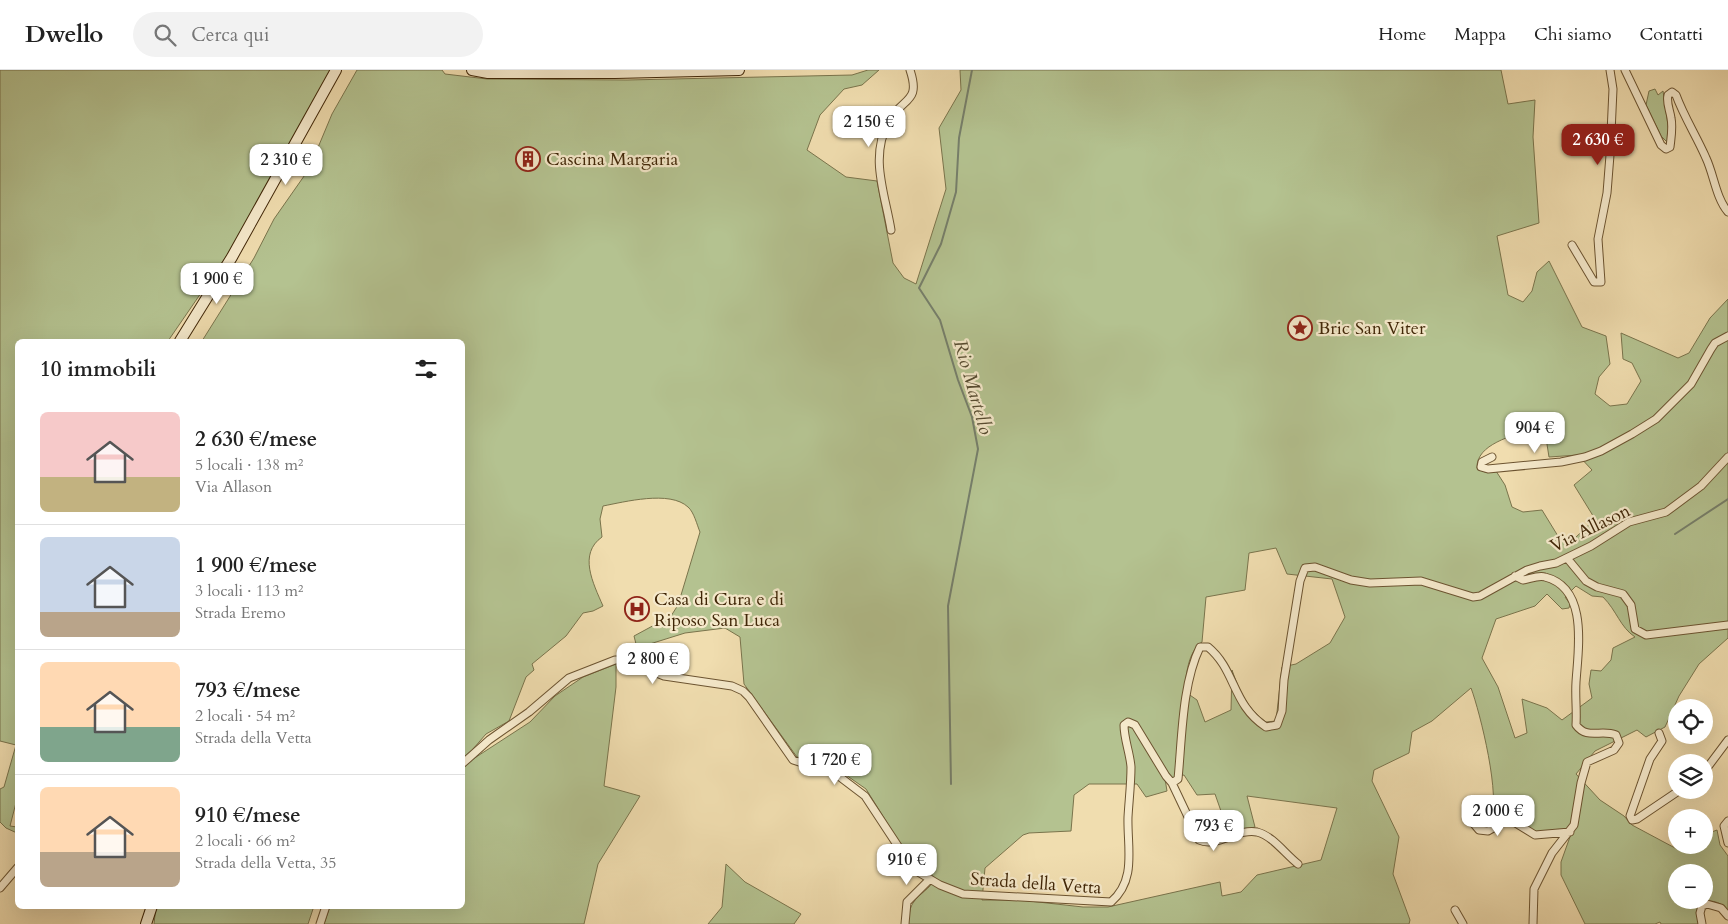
<!DOCTYPE html>
<html lang="it">
<meta charset="utf-8">
<style>
:root{--surface:#fff;--page:#f2f2f2;--text:#222;--muted:#767676;--line:#e0e0e0;--accent:#8f2418}
body{margin:0;font-family:Cardo,serif;background:var(--page);color:var(--text);height:100vh;display:flex;flex-direction:column;font-size:19px;white-space:nowrap}
*{box-sizing:border-box;margin:0}
p{font-size:16px;color:var(--muted)}
.icon{flex:none;width:28px;height:28px;fill:none;stroke:currentColor;stroke-width:2;stroke-linecap:round;stroke-linejoin:round}
.map{position:relative;flex:1;overflow:hidden}
.details{position:absolute;left:15px;top:269px;width:450px;height:570px;display:flex;flex-direction:column;background:var(--surface);border-radius:8px;box-shadow:0 5px 20px #0002}
.details>*{flex:none}
.buttons{position:absolute;left:1668px;top:629px;display:grid;gap:10px}
.buttons a{display:grid;place-items:center;width:45px;height:45px;border-radius:50%;background:var(--surface);box-shadow:0 5px 20px #0002;font-size:25px}
.price{position:absolute;translate:-50% -42px;padding:0 11px;border-radius:10px;background:#fff;color:#222;font-size:16px;line-height:32px;filter:drop-shadow(0 1px 2px #0008)}
.price::after{content:'';position:absolute;left:50%;top:30px;width:15px;height:11px;margin-left:-8px;background:inherit;clip-path:polygon(0 0,100% 0,50% 100%)}
.price.selected{background:var(--accent);color:#fff}
ul{padding:0;list-style:none}
li{display:flex;align-items:center;gap:15px;height:125px;padding:0 25px}
li+li{border-top:1px solid var(--line)}
li span{display:grid;place-items:center;flex:none;width:140px;height:100px;border-radius:8px;color:#555}
li>.icon{margin-inline-start:auto}
span .icon{width:60px;height:60px;fill:#fffc;stroke-width:1}
li b{font-size:21px}
h2{display:flex;justify-content:space-between;align-items:center;height:60px;padding:0 25px;font-size:21px}
header{display:flex;align-items:center;gap:30px;box-sizing:border-box;height:70px;padding:0 25px;background:var(--surface);border-bottom:1px solid var(--line)}
header strong{font-size:24px}
nav{display:flex;gap:28px;margin-inline-start:auto;font-size:18px}
.search{width:350px;height:45px;background:var(--page);display:flex;align-items:center;gap:12px;box-sizing:border-box;padding:0 18px;border-radius:28px;color:var(--muted);font-size:19px}
.map>svg:first-child{display:block}
.green{fill:#b4c290;stroke:#7a744c;fill-rule:evenodd}
.lines{fill:none;stroke-linecap:round;stroke-linejoin:round}
.stream{stroke:#767f6b;stroke-width:2}
.minor-casing{stroke:#6c5431;stroke-width:9}
.secondary-casing{stroke:#402607;stroke-width:12}
.minor{stroke:#f5e9cb;stroke-width:7}
.secondary{stroke:#f5e9cb;stroke-width:10}
.labels{text-anchor:middle;stroke-width:4.5;stroke-linejoin:round;paint-order:stroke}
.poi-label{font-size:18px;fill:#402607;stroke:#f5e9cb;text-anchor:start}
.street-label{font-size:18px;fill:#402607;stroke:#f5e9cb}
.water-label{font-size:19px;font-style:italic;fill:#564b30;stroke:#f5e9cb}
</style>
<header>
<strong>Dwello</strong>
<div class="search"><svg class="icon" aria-label="search" viewBox="0 0 24 24"><circle cx="10" cy="10" r="6"/><path d="M15 15l6 6"/></svg>Cerca qui</div>
<nav><a>Home</a><a>Mappa</a><a>Chi siamo</a><a>Contatti</a></nav>
</header>
<div class="map">
<svg width="1728" height="854" viewBox="0 0 1728 854">
<rect width="100%" height="100%" fill="#f0ddaf"/>
<filter id="stains"><feTurbulence type="fractalNoise" baseFrequency=".004" numOctaves="4"/><feColorMatrix values="0 0 0 0 .2 0 0 0 0 .09 0 0 0 0 .02 0 0 0 .5 -.17"/></filter>
<radialGradient id="worn" r=".72"><stop offset=".6" stop-color="#630" stop-opacity="0"/><stop offset="1" stop-color="#630" stop-opacity=".3"/></radialGradient>
<path class="green" d="M0 0H331L232 178 168 271H18V725L10 756 17 757V763L6 758 0 752V719L4 717 16 675 0 671Z
M357 0H442L445 4 487 9 627 10 852 5 868 0H879L862 15 844 19 820 45 807 80 846 107 877 111 893 193 904 208 916 214 946 119 939 58 961 20 960 0H1501L1508 34 1535 30 1533 67 1539 153 1497 166 1508 225 1523 232 1532 221 1537 202 1549 191 1582 257 1606 266 1610 294 1599 307 1595 324 1610 336 1627 334 1641 311 1632 293 1623 289 1621 263 1678 288 1689 283 1710 248 1728 229V568L1699 594 1679 626 1665 657 1646 667 1637 660 1595 681 1576 704 1600 730 1624 746 1632 755 1675 778 1682 775H1704V765L1717 760 1720 775 1728 786V840C1719 831 1709 828 1698 835L1697 843 1699 854H1661L1660 852 1655 854H1585L1561 805V792L1571 764 1566 760 1536 762 1509 747 1501 750 1493 755 1490 751C1502 730 1480 642 1471 618L1432 651 1412 662 1409 683 1374 700 1372 711 1399 767 1393 804 1410 850 1409 854H908C909 847 909 839 913 833 919 823 931 819 935 808L914 796 866 719 836 698 797 687 744 614 740 567 725 558 685 563 637 578 634 566 671 546 678 535 700 462C697 455 694 442 688 437 670 420 624 432 603 436L600 449 602 467C578 484 593 513 603 536L593 541 583 543 566 566 532 594 534 600 526 607 509 651 486 664 466 687 462 683V271H202L254 188 274 149 309 99 332 44ZM1531 359 1546 368 1549 387 1578 385 1592 400 1574 415 1595 449 1575 468 1561 471 1542 440 1523 442 1512 437 1505 415 1496 401 1485 402 1477 398C1476 374 1513 366 1531 359ZM1276 478 1287 504 1332 509 1345 547 1330 573 1296 594 1282 597 1276 651 1266 652C1248 639 1239 621 1232 600L1231 640 1205 652 1197 630 1184 621C1187 604 1187 583 1202 572L1206 527 1245 520 1249 483ZM1576 516 1592 526 1603 527C1617 541 1620 557 1635 567L1613 578 1611 590 1601 601 1591 600 1589 614 1592 628 1562 650 1547 638 1522 629 1527 663 1515 668 1498 617 1482 588 1496 549 1535 536 1547 524 1562 539 1569 538 1570 534 1565 527ZM1184 705 1197 725 1215 724 1229 764 1255 757 1247 726 1337 738 1321 790 1257 805 1241 822 1222 826 1220 812 1108 837H1083L1020 830H982L985 798 1023 765 1029 763 1071 761 1074 725 1089 714H1137L1146 727 1167 721 1165 709ZM1676 802H1704V830H1676Z
M1655 19 1658 25 1663 21 1669 62 1668 73 1661 66 1646 35 1649 21Z
M616 594V617L604 716 640 726 598 794 584 854H324L330 836H462L463 698 470 691 530 652 555 626 583 607Z
M726 794 745 812 801 844 794 854H708L722 837Z
M156 836H314L308 854H154Z"/>
<g class="lines">
<path class="stream" d="M1675 464 1728 429
M951 714 948 536 978 379 972 347 958 310 940 250 919 218 941 174 956 122 959 68 972 0"/>
<defs>
<path id="minor" d="M1625 0 1661 75 1666 79 1670 77C1671 68 1673 58 1671 48 1670 40 1666 33 1668 25L1672 22 1676 25C1684 47 1697 67 1706 88 1714 105 1716 128 1728 142
M891 160C885 123 869 87 889 51 903 27 921 33 910 0
M1572 175 1594 212H1601L1598 169 1607 123 1610 85 1613 19 1610 0
M1492 387 1482 392 1481 397 1488 399 1561 392 1585 387 1601 381 1632 364 1656 349 1691 314 1711 279 1715 273 1728 266
M1567 488 1586 511 1597 517 1623 524 1631 535 1635 559 1646 565 1728 555
M1515 506 1523 510C1530 509 1538 505 1545 507 1589 518 1578 580 1576 612 1575 627 1577 640 1576 655 1587 670 1601 659 1616 665L1619 673 1614 680 1587 692 1581 713 1574 755 1552 783 1534 819 1533 854
M1659 663 1662 671 1650 689 1630 746 1632 750 1637 749 1680 720
M462 694 489 670 529 642 569 608 615 590H625L664 606 732 616 743 621 749 627 793 690 836 704 865 726 913 799 940 815 963 824 1111 832C1137 810 1127 777 1128 747 1129 730 1131 714 1131 697 1130 683 1124 669 1124 655L1128 652 1135 655 1166 706 1172 713 1178 709C1182 669 1182 614 1200 577H1208C1236 600 1232 635 1266 657L1277 655 1282 641 1284 610 1300 511 1305 498 1315 497 1351 510 1370 513 1421 511 1473 527 1480 526 1527 500 1540 496 1556 493 1591 476 1629 452 1666 442 1701 416 1728 387
M1704 702 1728 670
M1172 713 1199 770C1217 778 1238 758 1257 762 1273 766 1285 784 1298 794
M1728 751 1724 756 1728 773
M1474 754 1479 760 1488 761 1509 749 1535 765 1570 762
M0 818 18 797
M1455 840 1463 854
M320 854 326 836
M905 854 907 832 930 809
M1702 854 1700 843 1702 836 1707 834 1721 838 1728 846"/>
<path id="secondary" d="M472 0 488 3H615L739 0
M180 271 232 187 336 0
M146 854 152 836"/>
</defs>
<use href="#minor" class="minor-casing"/>
<use href="#secondary" class="secondary-casing"/>
<use href="#minor" class="minor"/>
<use href="#secondary" class="secondary"/>
</g>
<defs>
<symbol id="building-ring" viewBox="-11 -11 22 22"><circle r="9.5" fill="#f5e9cb" stroke="#8f2418" stroke-width="1.5"/><path d="M-4-6H4V6H1V3H-1V6H-4ZM-2.5-4.3h1.7v1.8h-1.7ZM.8-4.3h1.7v1.8H.8ZM-2.5-1h1.7V.8h-1.7ZM.8-1h1.7V.8H.8Z" fill="#8f2418"/></symbol>
<symbol id="sight-ring" viewBox="-11 -11 22 22"><circle r="9.5" fill="#f5e9cb" stroke="#8f2418" stroke-width="1.5"/><path d="M0-6L1.8-2.2L6-1.7L2.9 1.2L3.7 5.4L0 3.3L-3.7 5.4L-2.9 1.2L-6-1.7L-1.8-2.2Z" fill="#8f2418"/></symbol>
<symbol id="hospital-ring" viewBox="-11 -11 22 22"><circle r="9.5" fill="#f5e9cb" stroke="#8f2418" stroke-width="1.5"/><path d="M-5-5h3v3.5h4V-5h3V5h-3V1.5h-4V5h-3Z" fill="#8f2418"/></symbol>
</defs>
<g fill-rule="evenodd">
<use href="#building-ring" x="514" y="75" width="28" height="28"/>
<use href="#sight-ring" x="1286" y="244" width="28" height="28"/>
<use href="#hospital-ring" x="623" y="525" width="28" height="28"/>
</g>
<g class="labels">
<g class="poi-label">
<text x="546" y="95">Cascina Margaria</text>
<text x="1318" y="264">Bric San Viter</text>
<text x="654" y="535">Casa di Cura e di<tspan x="654" dy="21">Riposo San Luca</tspan></text>
</g>
<g class="street-label">
<text transform="translate(1590 458) rotate(-26)" y="6">Via Allason</text>
<text transform="translate(1036 813) rotate(4)" y="6">Strada della Vetta</text>
</g>
<g class="water-label">
<text transform="translate(974 317) rotate(74)" y="7">Rio Martello</text>
</g>
</g>
<rect width="100%" height="100%" filter="url(#stains)"/>
<rect width="100%" height="100%" fill="url(#worn)"/>
</svg>
<div class="buttons">
<a><svg class="icon" aria-label="locate" viewBox="0 0 24 24"><circle cx="12" cy="12" r="6"/><path d="M12 2v4M12 18v4M2 12h4M18 12h4"/></svg></a>
<a><svg class="icon" aria-label="layers" viewBox="0 0 24 24"><path d="M12 4l9 5-9 5-9-5zM3 14l9 5 9-5"/></svg></a>
<a>+</a>
<a>−</a>
</div>
<b class="price" style="left:869px;top:78px">2 150 €</b>
<b class="price selected" style="left:1598px;top:96px">2 630 €</b>
<b class="price" style="left:286px;top:116px">2 310 €</b>
<b class="price" style="left:217px;top:235px">1 900 €</b>
<b class="price" style="left:1535px;top:384px">904 €</b>
<b class="price" style="left:653px;top:615px">2 800 €</b>
<b class="price" style="left:835px;top:716px">1 720 €</b>
<b class="price" style="left:1498px;top:767px">2 000 €</b>
<b class="price" style="left:1214px;top:782px">793 €</b>
<b class="price" style="left:907px;top:816px">910 €</b>
<section class="details">
<h2>10 immobili<svg class="icon" aria-label="filters" viewBox="0 0 24 24"><path d="M4 7h16M4 17h16"/><circle cx="9" cy="7" r="2"/><circle cx="15" cy="17" r="2"/></svg></h2>
<ul>
<li><span style="background:linear-gradient(#f6c9c9 65%,#c2b280 0)"><svg class="icon" aria-label="home" viewBox="0 0 24 24"><path d="M3 11l9-7 9 7M6 9v11h12V9"/></svg></span><div><b>2 630 €/mese</b><p>5 locali · 138 m²</p><p>Via Allason</p></div></li>
<li><span style="background:linear-gradient(#c9d6e8 75%,#b9a48a 0)"><svg class="icon" aria-label="home" viewBox="0 0 24 24"><path d="M3 11l9-7 9 7M6 9v11h12V9"/></svg></span><div><b>1 900 €/mese</b><p>3 locali · 113 m²</p><p>Strada Eremo</p></div></li>
<li><span style="background:linear-gradient(#ffd9b3 65%,#7fa58c 0)"><svg class="icon" aria-label="home" viewBox="0 0 24 24"><path d="M3 11l9-7 9 7M6 9v11h12V9"/></svg></span><div><b>793 €/mese</b><p>2 locali · 54 m²</p><p>Strada della Vetta</p></div></li>
<li><span style="background:linear-gradient(#ffd9b3 65%,#b9a48a 0)"><svg class="icon" aria-label="home" viewBox="0 0 24 24"><path d="M3 11l9-7 9 7M6 9v11h12V9"/></svg></span><div><b>910 €/mese</b><p>2 locali · 66 m²</p><p>Strada della Vetta, 35</p></div></li>
</ul>
</section>
</div>
